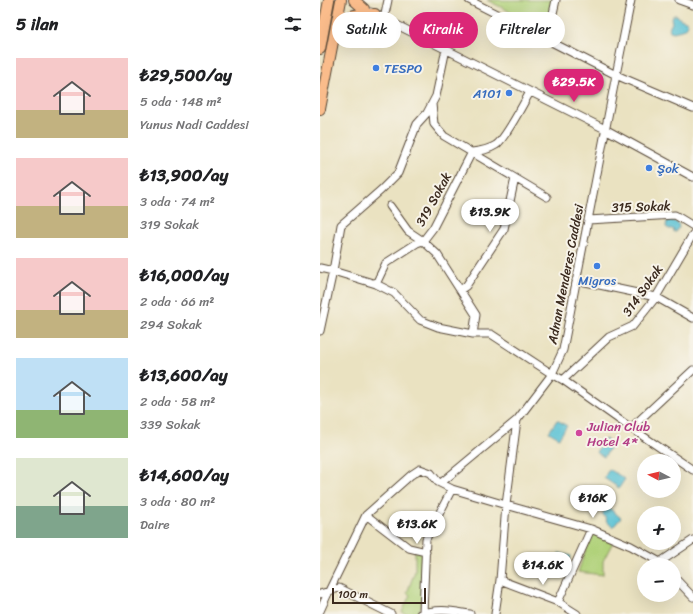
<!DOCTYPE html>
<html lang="tr">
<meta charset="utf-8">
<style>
:root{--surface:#fff;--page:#f2f2f2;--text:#202124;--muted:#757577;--accent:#db2777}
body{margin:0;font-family:Sriracha,sans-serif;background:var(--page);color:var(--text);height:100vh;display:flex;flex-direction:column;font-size:15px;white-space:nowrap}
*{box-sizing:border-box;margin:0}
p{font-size:13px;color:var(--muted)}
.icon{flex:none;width:22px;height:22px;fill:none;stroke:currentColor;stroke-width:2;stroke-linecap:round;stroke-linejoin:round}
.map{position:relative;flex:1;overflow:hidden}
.sheet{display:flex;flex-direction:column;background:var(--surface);width:320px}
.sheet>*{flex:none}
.banner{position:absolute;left:12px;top:12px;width:301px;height:36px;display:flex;gap:8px}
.needle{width:26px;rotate:277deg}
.controls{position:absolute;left:317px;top:454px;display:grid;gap:8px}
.controls a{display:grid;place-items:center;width:44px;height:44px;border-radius:50%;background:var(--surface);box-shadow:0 4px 16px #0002;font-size:20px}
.scale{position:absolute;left:12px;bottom:10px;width:94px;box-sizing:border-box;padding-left:4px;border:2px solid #3b2a1e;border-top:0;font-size:11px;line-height:14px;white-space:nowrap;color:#3b2a1e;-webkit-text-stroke:3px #f7f3e8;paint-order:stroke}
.price{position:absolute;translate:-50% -34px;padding:0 9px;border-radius:14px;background:#fff;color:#222;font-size:13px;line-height:26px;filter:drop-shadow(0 1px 2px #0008)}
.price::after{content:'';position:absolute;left:50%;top:24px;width:12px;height:9px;margin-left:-6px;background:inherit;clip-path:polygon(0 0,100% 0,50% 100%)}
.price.current{background:var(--accent);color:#fff}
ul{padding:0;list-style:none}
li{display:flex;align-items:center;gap:12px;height:100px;padding:0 16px}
li span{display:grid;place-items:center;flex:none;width:112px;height:80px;border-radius:0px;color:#555}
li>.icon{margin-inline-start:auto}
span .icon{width:48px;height:48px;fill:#fffc;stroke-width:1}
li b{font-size:17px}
h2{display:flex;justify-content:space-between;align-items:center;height:48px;padding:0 16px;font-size:17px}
.chip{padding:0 14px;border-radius:18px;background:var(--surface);box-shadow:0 4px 16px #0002;font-size:14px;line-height:36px}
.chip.current{background:var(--accent);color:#fff}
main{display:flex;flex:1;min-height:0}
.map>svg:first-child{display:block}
.green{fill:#b1d27a;stroke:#767e4c}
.water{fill:#58c1d4;stroke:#4a7679}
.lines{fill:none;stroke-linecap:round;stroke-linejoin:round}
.minor-casing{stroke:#554636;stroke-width:9}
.highway-casing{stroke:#554636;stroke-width:12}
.minor{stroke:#fff;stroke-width:7}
.highway{stroke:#fabc8b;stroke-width:10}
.shop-dot{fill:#3f7fe0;stroke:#f7f3e8;stroke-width:1.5}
.hotel-dot{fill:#d1479c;stroke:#f7f3e8;stroke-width:1.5}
.labels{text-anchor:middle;stroke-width:4;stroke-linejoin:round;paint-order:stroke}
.shop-label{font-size:13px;fill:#366cbe;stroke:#f7f3e8;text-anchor:start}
.street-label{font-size:13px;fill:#3b2a1e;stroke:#f7f3e8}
.hotel-label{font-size:13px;fill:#b23c85;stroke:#f7f3e8;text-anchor:start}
</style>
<main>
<section class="sheet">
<h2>5 ilan<svg class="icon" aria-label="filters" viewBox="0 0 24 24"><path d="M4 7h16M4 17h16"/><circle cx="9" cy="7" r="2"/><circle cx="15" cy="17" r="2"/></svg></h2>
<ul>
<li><span style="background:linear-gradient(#f6c9c9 65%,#c2b280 0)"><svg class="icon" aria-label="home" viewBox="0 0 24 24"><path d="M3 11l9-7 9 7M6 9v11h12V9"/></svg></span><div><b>₺29,500/ay</b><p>5 oda · 148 m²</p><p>Yunus Nadi Caddesi</p></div></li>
<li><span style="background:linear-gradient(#f6c9c9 60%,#c2b280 0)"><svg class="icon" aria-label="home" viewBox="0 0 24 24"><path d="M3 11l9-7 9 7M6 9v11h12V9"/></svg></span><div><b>₺13,900/ay</b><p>3 oda · 74 m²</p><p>319 Sokak</p></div></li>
<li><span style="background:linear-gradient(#f6c9c9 65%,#c2b280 0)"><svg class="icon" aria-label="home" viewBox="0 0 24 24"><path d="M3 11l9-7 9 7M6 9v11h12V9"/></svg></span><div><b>₺16,000/ay</b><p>2 oda · 66 m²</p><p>294 Sokak</p></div></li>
<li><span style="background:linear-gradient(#bfe0f5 65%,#8fb573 0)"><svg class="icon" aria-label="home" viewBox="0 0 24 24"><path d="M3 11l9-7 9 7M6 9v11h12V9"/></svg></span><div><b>₺13,600/ay</b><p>2 oda · 58 m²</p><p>339 Sokak</p></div></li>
<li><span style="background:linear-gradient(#dfe7d0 60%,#7fa58c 0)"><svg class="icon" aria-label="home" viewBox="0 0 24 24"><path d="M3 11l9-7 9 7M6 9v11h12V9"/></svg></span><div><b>₺14,600/ay</b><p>3 oda · 80 m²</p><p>Daire</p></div></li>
</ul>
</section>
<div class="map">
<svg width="373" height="614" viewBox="0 0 373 614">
<rect width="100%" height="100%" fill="#f7f3e8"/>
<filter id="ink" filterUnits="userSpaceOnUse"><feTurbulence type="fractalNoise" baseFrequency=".025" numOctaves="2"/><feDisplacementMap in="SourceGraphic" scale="8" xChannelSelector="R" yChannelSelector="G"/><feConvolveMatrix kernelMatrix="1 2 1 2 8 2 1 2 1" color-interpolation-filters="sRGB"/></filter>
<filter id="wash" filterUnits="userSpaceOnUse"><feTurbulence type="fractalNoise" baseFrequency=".012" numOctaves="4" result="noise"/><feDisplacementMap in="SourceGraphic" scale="16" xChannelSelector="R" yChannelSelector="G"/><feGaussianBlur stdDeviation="0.9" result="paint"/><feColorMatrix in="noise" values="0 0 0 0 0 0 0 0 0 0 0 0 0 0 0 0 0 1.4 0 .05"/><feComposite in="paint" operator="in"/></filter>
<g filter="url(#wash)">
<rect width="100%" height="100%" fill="#eae2c1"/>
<path class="green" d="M167 0H236L228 31Z
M272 532 293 542 283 561V575L258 572Z
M95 551 105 553 101 607 97 614H86L82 612 90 595 87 593 95 571Z"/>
<path class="water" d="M354 15H357L360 19 366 21 368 24C366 31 359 30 354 32L350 31 349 28 352 23 351 17Z
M350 220 358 223 359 228 356 230V232H354L353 229H349L346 227 347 221Z
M237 420 247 426 239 438 229 432Z
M285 439 292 444 284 457 276 452Z
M289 469 305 479 299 488 284 478Z
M288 507 301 518 293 527 286 521 287 519 282 514Z
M239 553 251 556 248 566 236 563Z"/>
</g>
<g filter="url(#ink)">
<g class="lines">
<defs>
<path id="minor" d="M149 0 296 75 373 108
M359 0 373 5
M51 12 285 129 373 177
M64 19 68 0
M227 40 236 0
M112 104 114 124 124 136 227 197
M70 206 88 231 103 241 117 254 156 315 153 334
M268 220 355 215 373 226
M0 268 13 271 56 284 74 293 100 320 118 327 153 334H171L232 374 243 380 311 428 373 470
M256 280 336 297 373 318
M56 284 66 263 97 243 103 241 113 228 152 152C161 151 168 150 176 145 186 138 203 104 210 92
M140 290 146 286 184 229 195 178
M0 331 13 271 21 225 61 190 78 173 97 124 107 113 116 96 126 49
M243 380 289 337 313 326 336 297 373 234
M311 428 373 370
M121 483 197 420
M46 515 89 548 106 552
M340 562 373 540
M354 577 373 597
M180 580 238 602 257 614
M0 594 19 588 71 614
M238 602 271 529
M0 611 9 591 46 515 91 475 100 469 111 473 118 482 132 489 186 505 271 529 311 546 340 562 343 565
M103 613 106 539 132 489
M100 614C119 608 131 611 150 614
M175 614 180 580 186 505 197 420 232 374 243 350 296 75 311 0"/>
<path id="highway" d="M34 0 44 9
M18 35C25 13 35 13 55 14
M0 49 9 0
M0 109 21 0"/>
</defs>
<use href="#minor" class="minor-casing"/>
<use href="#highway" class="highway-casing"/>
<use href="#minor" class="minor"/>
<use href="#highway" class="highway"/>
</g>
</g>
<g class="shop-dot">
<circle cx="56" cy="68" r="4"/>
<circle cx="189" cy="93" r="4"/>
<circle cx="329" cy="168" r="4"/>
<circle cx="277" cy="266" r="4"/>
</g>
<circle class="hotel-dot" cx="259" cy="433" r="4"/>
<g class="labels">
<g class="shop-label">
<text x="64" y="73">TESPO</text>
<text x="181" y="98" text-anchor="end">A101</text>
<text x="337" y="173">Şok</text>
<text x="277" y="285" text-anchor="middle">Migros</text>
</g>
<g class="street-label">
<text transform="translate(113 199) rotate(-61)" y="5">319 Sokak</text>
<text transform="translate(321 206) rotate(-2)" y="5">315 Sokak</text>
<text transform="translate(245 274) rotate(-79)" y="5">Adnan Menderes Caddesi</text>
<text transform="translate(322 290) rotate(-55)" y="5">314 Sokak</text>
</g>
<g class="hotel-label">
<text x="267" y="431">Julian Club<tspan x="267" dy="15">Hotel 4*</tspan></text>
</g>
</g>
</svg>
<div class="controls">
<a><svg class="needle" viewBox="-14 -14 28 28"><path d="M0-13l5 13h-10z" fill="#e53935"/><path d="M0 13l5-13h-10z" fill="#757577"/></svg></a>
<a>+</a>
<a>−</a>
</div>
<div class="scale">100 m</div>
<b class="price current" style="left:254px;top:103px">₺29.5K</b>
<b class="price" style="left:170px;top:233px">₺13.9K</b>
<b class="price" style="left:273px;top:519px">₺16K</b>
<b class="price" style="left:97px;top:545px">₺13.6K</b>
<b class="price" style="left:223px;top:586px">₺14.6K</b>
<div class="banner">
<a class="chip">Satılık</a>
<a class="chip current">Kiralık</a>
<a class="chip">Filtreler</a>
</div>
</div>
</main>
